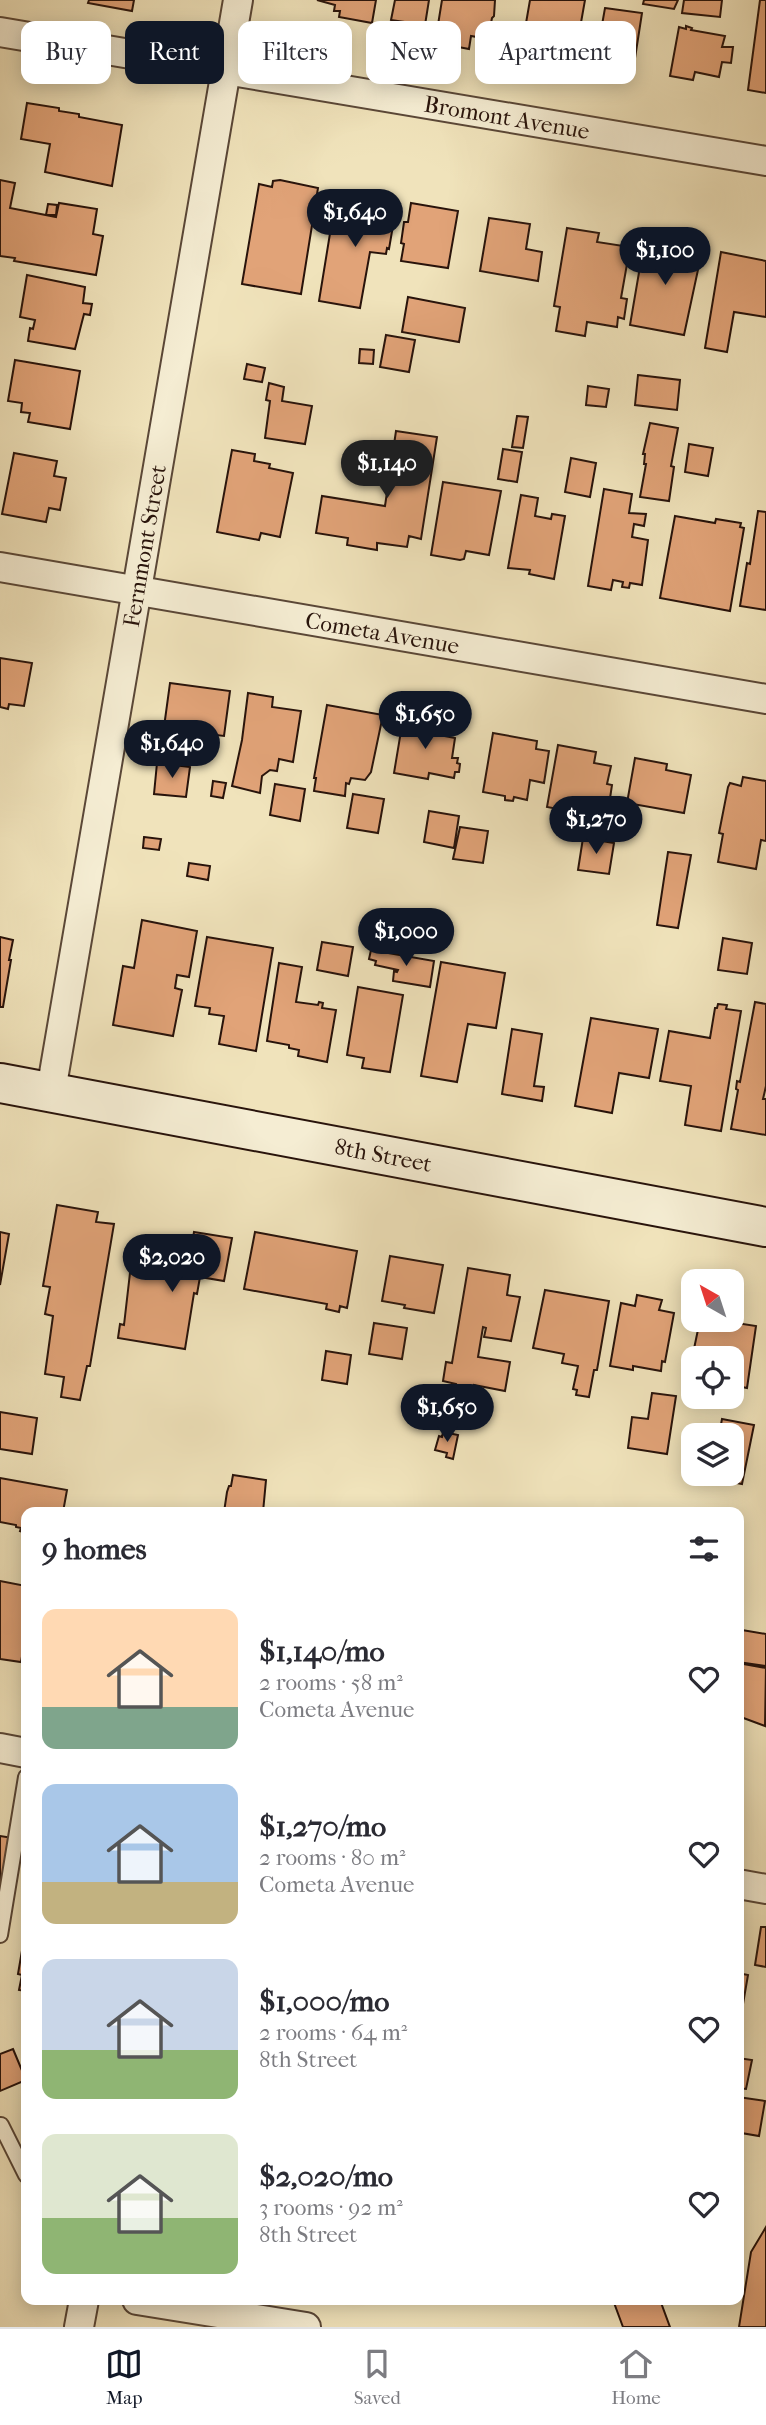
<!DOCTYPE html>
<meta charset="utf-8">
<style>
:root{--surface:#fff;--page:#f7f7f7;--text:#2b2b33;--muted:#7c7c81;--line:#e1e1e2;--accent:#111827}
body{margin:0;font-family:"IM FELL French Canon",serif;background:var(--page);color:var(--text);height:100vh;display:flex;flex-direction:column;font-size:26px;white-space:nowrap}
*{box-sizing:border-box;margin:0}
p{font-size:23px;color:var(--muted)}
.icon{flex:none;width:38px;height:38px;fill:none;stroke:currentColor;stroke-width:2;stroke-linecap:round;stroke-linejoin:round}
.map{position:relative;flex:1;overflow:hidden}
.panel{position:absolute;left:21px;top:1507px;width:723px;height:798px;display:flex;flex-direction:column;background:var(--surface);border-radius:14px;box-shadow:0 4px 18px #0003}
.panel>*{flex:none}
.hud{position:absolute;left:21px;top:21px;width:724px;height:63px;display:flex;gap:14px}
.needle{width:46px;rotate:321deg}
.tools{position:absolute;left:681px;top:1269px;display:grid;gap:14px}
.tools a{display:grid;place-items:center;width:63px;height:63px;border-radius:14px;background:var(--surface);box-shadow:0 4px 18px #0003;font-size:35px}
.price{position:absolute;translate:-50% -60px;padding:0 16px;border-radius:24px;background:var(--accent);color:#fff;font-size:23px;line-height:46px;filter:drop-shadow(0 2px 4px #0008)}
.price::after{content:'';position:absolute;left:50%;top:42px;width:21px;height:16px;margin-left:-10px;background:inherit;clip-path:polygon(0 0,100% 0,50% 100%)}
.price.on{background:#222;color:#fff}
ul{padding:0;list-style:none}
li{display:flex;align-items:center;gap:21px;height:175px;padding:0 21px}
li span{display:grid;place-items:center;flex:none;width:196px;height:140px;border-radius:14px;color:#555}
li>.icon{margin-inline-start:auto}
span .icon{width:84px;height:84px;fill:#fffc;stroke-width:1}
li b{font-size:30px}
h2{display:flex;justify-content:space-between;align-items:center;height:84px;padding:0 21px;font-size:30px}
.tag{padding:0 24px;border-radius:14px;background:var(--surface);box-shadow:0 4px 18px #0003;font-size:24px;line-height:63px}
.tag.on{background:var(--accent);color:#fff}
.dock{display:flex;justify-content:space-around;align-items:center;height:98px;border-top:2px solid var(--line);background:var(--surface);font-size:19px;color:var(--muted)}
.dock a{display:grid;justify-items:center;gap:4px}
.dock .on{color:var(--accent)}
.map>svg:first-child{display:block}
.building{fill:#e1a378;stroke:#28130b;stroke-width:2}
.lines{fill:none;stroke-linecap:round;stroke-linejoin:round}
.lane-casing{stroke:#5a4737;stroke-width:18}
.street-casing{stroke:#5a4737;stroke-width:32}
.secondary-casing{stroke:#28130b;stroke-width:42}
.lane{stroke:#f5edd3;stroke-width:14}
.street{stroke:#f5edd3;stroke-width:28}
.secondary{stroke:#f5edd3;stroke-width:38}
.labels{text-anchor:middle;stroke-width:6;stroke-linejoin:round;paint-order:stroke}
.street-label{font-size:23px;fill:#28130b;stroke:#f5edd3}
</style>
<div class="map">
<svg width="766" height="2327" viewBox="0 0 766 2327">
<rect width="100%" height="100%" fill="#f0e3bb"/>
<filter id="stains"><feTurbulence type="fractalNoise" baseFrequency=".00286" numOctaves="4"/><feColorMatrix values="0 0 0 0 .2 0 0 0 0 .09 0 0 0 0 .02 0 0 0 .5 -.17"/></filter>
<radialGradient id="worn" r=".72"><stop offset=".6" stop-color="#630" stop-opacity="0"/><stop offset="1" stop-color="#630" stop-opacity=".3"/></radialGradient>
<path class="building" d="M89 0H134L132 11 88 3Z
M317 0H376L372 23 339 17 340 11H334L335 5Z
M395 0H429L425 25 391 20Z
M442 0H495L494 16 492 18 488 39 471 36 469 49 453 46 455 34 437 31Z
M530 0H585L574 62 521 52Z
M644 0H678L674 9 643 4Z
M684 0H722L720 17 682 13Z
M760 0H766V93L748 90Z
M605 8 642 13 633 71 595 64Z
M686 26 692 28 691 30 725 36 722 47H733L731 63 722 62 719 77 695 72 693 80 670 76 679 27 686 29Z
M27 103 59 108V111L79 114V117L122 125 112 186 45 172 50 144 21 139Z
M0 180 15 183 10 208 56 217 59 203 97 209 93 234 103 236 96 275 14 261 15 258 0 256Z
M280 180 318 188 301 294 242 284 259 184 272 187 273 181Z
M358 196 397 202 389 249 387 248 386 254 370 252 360 308 319 301 334 209 356 213Z
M411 203 458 211 448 268 401 261 404 244 401 243 404 222H408Z
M48 204 57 205 56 215H46Z
M489 218 530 224 526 249 542 252 538 281 480 271Z
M567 228 599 233 597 242 630 247 621 298 627 299 624 319 618 317 617 327 587 322 585 336 556 331 560 307 554 306Z
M637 239 702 251 684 335 630 325 642 255H640L642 243H637Z
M721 252 766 261V317L734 312 727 352 705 348Z
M27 275 85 287 83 303 92 304 90 315 84 314 75 349 28 341 30 328 33 329 35 320 20 317Z
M408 297 465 308 459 342 402 332Z
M386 335 415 340 409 372 380 367Z
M360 349 374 350 373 364 359 363Z
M15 360 80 371 70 429 28 422 30 413 21 412 22 403 8 401Z
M247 364 265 368 262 382 244 379Z
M638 375 680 380 677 410 635 405Z
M269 383 284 387 282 401 312 406 305 444 265 438 270 401 266 400Z
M588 386 609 389 606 407 586 405Z
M517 416 528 417 523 448 512 447Z
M650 423 678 428 671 466 674 467 669 501 640 497 646 464H644L645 454H643Z
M396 431 437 437 421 539 409 536 407 547 377 543V550L347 545 348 538 316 533 322 496 385 506Z
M689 444 713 448 708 476 685 472Z
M503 449 522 452 517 482 498 479Z
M232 450 255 454 254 461 270 464 269 468 293 473 280 537 261 533 259 540 217 532Z
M14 453 57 461 54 476 66 478 60 510 49 508 46 522 2 514Z
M571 458 596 463 590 497 565 492Z
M443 482 501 491 489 555 466 551 464 559 460 560 431 555Z
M604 489 632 494 629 513 646 514 644 526 634 524 632 537 648 540 642 585 630 583 629 588 622 587 623 582 613 580 611 590 588 586Z
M521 495 538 498 535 516 551 519 552 514 565 516 554 579 529 574 530 570 508 568Z
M758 511 766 512V610L740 606 747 563 750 564Z
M675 516 715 523 716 519 741 523 740 527 744 528 730 611 660 598Z
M0 658 32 663 24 706 9 704 8 709 0 707Z
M170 683 230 691 224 736 200 733 199 740 180 738 181 730 164 727Z
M248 693 273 697 272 707 301 711 293 762 279 759 277 771 270 770 262 776 260 793 232 786 242 740Z
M327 705 383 715 371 772 365 780 351 778 349 784 346 783 345 796 314 791 316 778H314Z
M403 719 441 724 439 735 455 738 452 758H458L457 763 460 764 459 772H455L454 778 429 773 428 779 394 773Z
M493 733 537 741 536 749 549 751 544 783 530 780 527 800 514 797 513 801 505 800V796L483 792Z
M558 745 596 752 594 763 611 766 607 784 612 785 609 805 604 804 596 816 547 807Z
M635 758 667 764 666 770 691 775 684 813 627 803Z
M157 763 190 767 186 797 154 794Z
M743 777 766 781V841L761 840 756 869 718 862 723 834 719 833 728 787 730 783 741 786Z
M213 781 226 783 223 798 211 796Z
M275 784 305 789 300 821 270 815Z
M353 794 384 799 378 833 347 828Z
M429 811 459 816 454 848 424 842Z
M460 827 488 831 483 863 453 859Z
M144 837 161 839 159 850 143 848Z
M583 838 614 843 609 874 578 870Z
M668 852 691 855 678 928 657 925Z
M189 863 210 866 208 880 187 876Z
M142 920 197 931 189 977 177 975 175 988 182 990 173 1036 113 1025 123 966 134 968Z
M0 937 13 940 9 960H11L3 1007H0Z
M207 937 273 948 256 1051 219 1044 224 1016 209 1014 210 1008 195 1006Z
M723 938 752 943 747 974 718 970Z
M322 942 353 947 348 976 317 970Z
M371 950 434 961 430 987 393 981 394 971 397 972 398 970 375 965 376 961 369 959Z
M441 962 505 973 496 1028 468 1024 457 1082 421 1076Z
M279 963 302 967 296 1002 318 1005 319 1002 323 1003 322 1008 336 1010 327 1062 298 1056 299 1050 289 1048V1045L267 1041Z
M358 987 403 995 390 1072 362 1068 364 1058 347 1055Z
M755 1002 766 1004V1086L763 1099H766V1135L731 1129 738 1090 736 1089 737 1081 740 1082Z
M718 1004 727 1005 726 1009 741 1011 721 1131 685 1125 691 1086 660 1081 669 1031 710 1038 715 1008H717Z
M591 1018 658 1029 649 1078 619 1073 612 1113 575 1106Z
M512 1029 542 1034 534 1086 544 1087 542 1101 502 1094Z
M57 1205 98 1212 96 1222 114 1224 90 1366H87L80 1400 61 1397 64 1377 45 1374 53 1316 45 1314 50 1287 43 1286Z
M0 1232 9 1234 0 1285Z
M194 1232 232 1238 224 1281 200 1277 197 1294 194 1293 185 1349 118 1338 120 1324 124 1325 130 1273 151 1276 153 1262 188 1268Z
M255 1232 357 1251 347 1308 340 1306 339 1312 326 1309 327 1304 244 1289Z
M390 1256 443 1265 434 1313 404 1308 405 1305 382 1301Z
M468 1268 510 1275 507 1295 520 1297 511 1341 484 1337 486 1328 483 1327 478 1357 510 1362 505 1391 474 1385 472 1400 454 1397 456 1384 443 1381 446 1362 452 1363Z
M545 1290 609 1301 597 1370H594L589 1397 576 1395 577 1390 573 1389 578 1366 562 1363 564 1354 533 1348Z
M637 1295 662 1300 659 1310 674 1313 665 1362 662 1361 661 1371 633 1366V1370L610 1366 621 1303 635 1306Z
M700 1320H731L730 1322 756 1326 747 1388 732 1385V1358H693V1393L685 1392Z
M374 1323 407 1328 402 1359 369 1354Z
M326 1351 351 1355 347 1384 322 1380Z
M652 1393 676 1396 667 1454 628 1448 632 1417 648 1419Z
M0 1412 37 1418 32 1454 0 1449Z
M722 1419 754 1425 742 1484 711 1478 712 1474H732V1435H719Z
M443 1432 458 1435 453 1459 446 1457 447 1453 435 1450 439 1436 442 1437Z
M233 1475 266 1480 263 1512H224L227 1492 229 1486H231Z
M0 1478 67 1490 63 1512H26V1533L20 1531 21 1528 16 1527V1525L0 1522Z
M0 1581 26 1586V1635L21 1662 0 1659Z
M742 1630 766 1634V1666L738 1662Z
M738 1663 766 1668 765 1726 738 1716Z
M0 1836 13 1838 5 1887 0 1886Z
M761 1927H766V1967L755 1965Z
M25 1933H26V1991L19 1990 22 1975 18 1974Z
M738 1973 748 1975 743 2004 738 2003Z
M13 2049 26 2080 0 2091V2054Z
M738 2058 752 2060 746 2089 738 2088Z
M738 2097 765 2101 759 2136 741 2133 738 2148Z
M766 2227V2327H739L751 2252Z
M613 2300H660L670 2327H623Z"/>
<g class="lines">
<defs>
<path id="lane" d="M0 1935 26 1777
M1 2125 26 2175"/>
<g id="street">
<path id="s1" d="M0 32 766 161"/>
<path id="s2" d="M0 567 766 699"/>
<path id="s3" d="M51 1091 238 0"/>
<path d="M0 1748 26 1753"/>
<path d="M738 1884 766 1889"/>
<path d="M137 2300 306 2327"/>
<path d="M79 2327 84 2300"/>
</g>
<g id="secondary">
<path id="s4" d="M0 1083 766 1227"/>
</g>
</defs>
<use href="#lane" class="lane-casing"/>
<use href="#street" class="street-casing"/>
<use href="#secondary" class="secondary-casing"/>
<use href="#lane" class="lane"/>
<use href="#street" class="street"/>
<use href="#secondary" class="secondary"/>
</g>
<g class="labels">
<g class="street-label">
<text dy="8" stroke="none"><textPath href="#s1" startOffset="514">Bromont Avenue</textPath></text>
<text dy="8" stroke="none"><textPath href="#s3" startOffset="553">Fernmont Street</textPath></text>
<text dy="8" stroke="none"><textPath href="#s2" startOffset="388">Cometa Avenue</textPath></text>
<text dy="8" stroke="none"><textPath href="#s4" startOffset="390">8th Street</textPath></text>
</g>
</g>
<rect width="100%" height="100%" filter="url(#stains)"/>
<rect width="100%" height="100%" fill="url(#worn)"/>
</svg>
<div class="tools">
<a><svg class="needle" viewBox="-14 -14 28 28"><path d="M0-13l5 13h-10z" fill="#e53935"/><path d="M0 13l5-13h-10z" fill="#7c7c81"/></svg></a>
<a><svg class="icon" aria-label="locate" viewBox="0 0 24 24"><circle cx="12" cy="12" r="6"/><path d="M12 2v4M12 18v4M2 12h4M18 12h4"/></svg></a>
<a><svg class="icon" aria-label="layers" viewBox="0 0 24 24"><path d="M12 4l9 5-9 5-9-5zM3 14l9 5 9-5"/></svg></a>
</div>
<b class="price" style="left:355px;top:249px">$1,640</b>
<b class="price" style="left:665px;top:287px">$1,100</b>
<b class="price on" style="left:387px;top:500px">$1,140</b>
<b class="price" style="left:425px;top:751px">$1,650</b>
<b class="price" style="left:172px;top:780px">$1,640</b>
<b class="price" style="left:596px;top:856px">$1,270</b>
<b class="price" style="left:406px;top:968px">$1,000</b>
<b class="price" style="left:172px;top:1294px">$2,020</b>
<b class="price" style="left:447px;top:1444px">$1,650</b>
<div class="hud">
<a class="tag">Buy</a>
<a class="tag on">Rent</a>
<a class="tag">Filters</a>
<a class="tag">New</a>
<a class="tag">Apartment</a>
</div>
<section class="panel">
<h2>9 homes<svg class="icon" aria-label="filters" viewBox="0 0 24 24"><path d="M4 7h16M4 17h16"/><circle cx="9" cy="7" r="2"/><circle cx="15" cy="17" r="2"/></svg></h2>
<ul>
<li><span style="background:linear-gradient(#ffd9b3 70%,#7fa58c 0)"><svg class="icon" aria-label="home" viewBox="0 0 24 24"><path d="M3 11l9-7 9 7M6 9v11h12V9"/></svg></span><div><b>$1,140/mo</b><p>2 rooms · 58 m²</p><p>Cometa Avenue</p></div><svg class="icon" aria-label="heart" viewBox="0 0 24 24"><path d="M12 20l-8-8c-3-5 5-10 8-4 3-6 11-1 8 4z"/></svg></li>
<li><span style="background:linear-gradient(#a9c7e8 70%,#c2b280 0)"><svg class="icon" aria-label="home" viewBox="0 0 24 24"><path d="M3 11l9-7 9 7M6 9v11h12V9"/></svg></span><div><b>$1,270/mo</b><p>2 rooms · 80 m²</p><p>Cometa Avenue</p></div><svg class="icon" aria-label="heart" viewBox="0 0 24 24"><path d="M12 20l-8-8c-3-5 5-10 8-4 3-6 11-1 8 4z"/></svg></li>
<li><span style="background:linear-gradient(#c9d6e8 65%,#8fb573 0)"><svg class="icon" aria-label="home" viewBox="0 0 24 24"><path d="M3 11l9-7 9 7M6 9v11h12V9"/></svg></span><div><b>$1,000/mo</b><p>2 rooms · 64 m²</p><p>8th Street</p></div><svg class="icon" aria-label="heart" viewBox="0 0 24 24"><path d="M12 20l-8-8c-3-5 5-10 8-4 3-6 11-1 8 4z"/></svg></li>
<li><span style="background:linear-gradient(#dfe7d0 60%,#8fb573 0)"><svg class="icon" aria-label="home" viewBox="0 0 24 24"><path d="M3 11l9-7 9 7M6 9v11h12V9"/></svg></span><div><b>$2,020/mo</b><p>3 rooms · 92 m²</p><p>8th Street</p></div><svg class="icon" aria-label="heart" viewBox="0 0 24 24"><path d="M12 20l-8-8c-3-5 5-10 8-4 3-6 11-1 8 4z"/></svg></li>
</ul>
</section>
</div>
<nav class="dock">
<a class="on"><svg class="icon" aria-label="map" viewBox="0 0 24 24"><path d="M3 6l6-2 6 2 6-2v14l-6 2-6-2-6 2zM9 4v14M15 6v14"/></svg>Map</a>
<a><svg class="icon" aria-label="saved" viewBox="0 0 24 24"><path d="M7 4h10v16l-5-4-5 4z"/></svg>Saved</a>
<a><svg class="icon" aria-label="home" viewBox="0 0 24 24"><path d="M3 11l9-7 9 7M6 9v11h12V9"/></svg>Home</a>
</nav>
